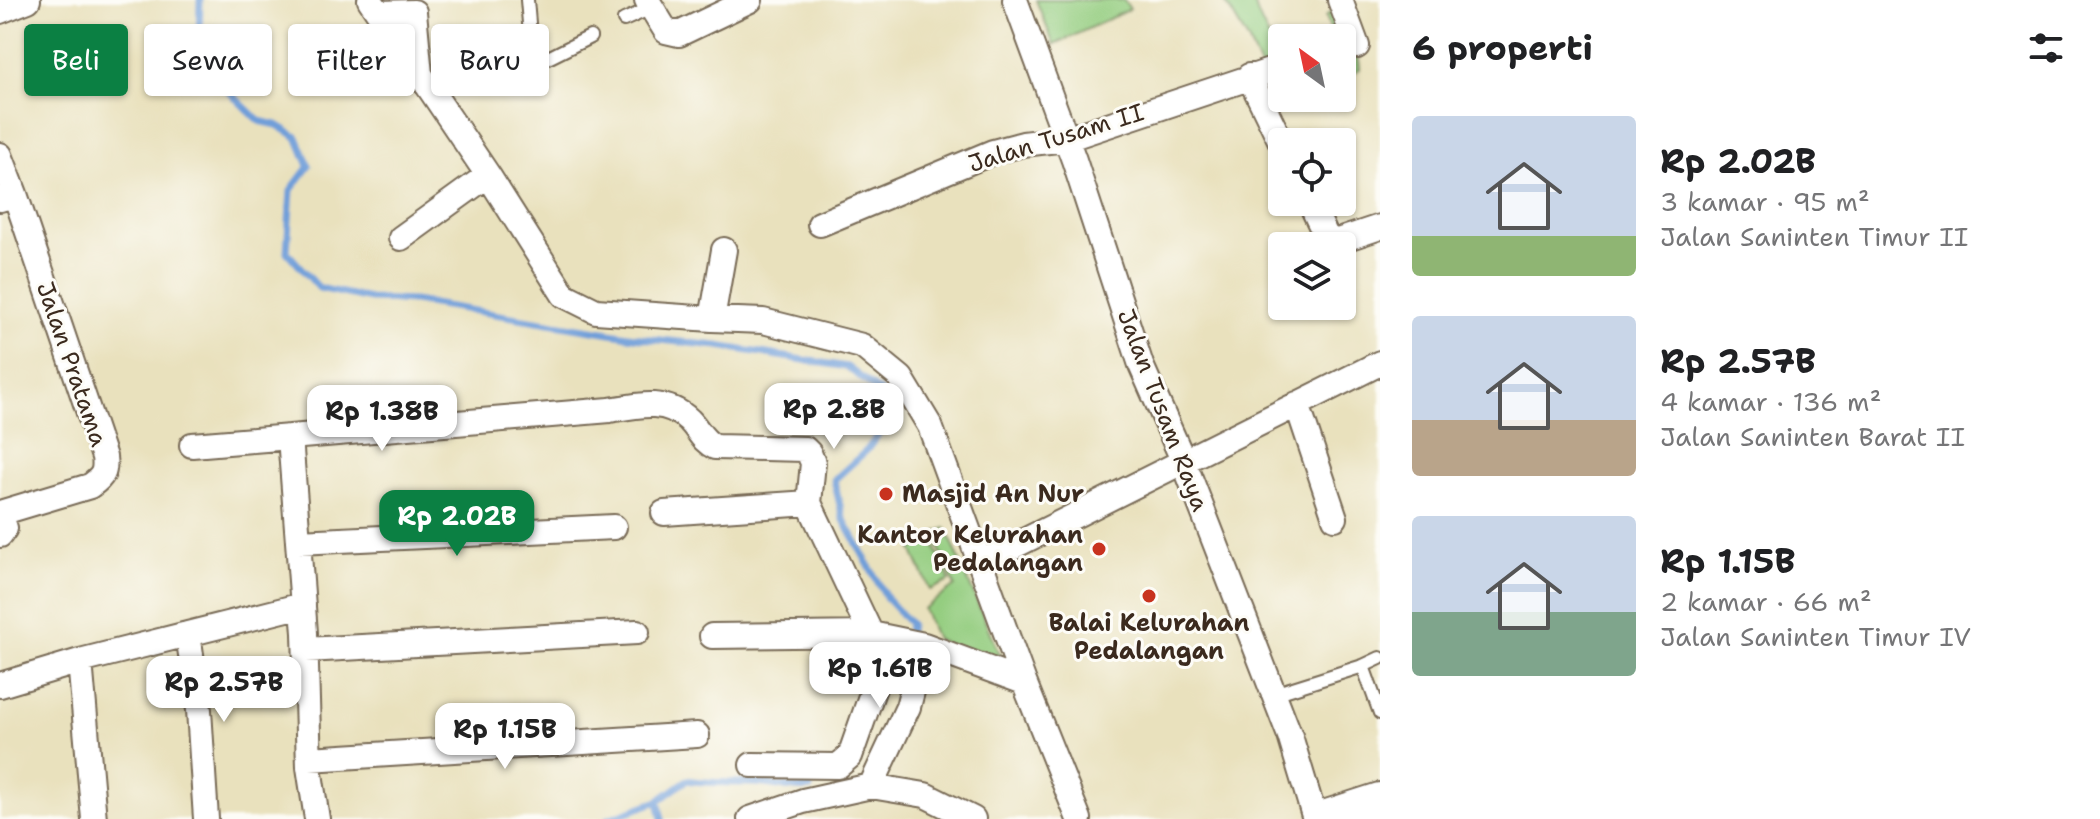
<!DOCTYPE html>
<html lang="id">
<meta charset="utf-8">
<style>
:root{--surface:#fff;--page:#f2f2f2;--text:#202124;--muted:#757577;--accent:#0b8043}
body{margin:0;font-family:"Shantell Sans",sans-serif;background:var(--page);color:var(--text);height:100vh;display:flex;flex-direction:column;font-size:30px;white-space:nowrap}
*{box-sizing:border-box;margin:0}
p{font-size:26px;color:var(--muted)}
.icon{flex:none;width:44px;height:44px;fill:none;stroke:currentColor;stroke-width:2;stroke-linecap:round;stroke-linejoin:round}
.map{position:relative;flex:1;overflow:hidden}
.details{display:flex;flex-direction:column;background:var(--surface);width:720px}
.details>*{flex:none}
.guide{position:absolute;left:24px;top:24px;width:760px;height:72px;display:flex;gap:16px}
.needle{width:52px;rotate:327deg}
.tools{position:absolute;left:1268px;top:24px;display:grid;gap:16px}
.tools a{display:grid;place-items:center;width:88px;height:88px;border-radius:8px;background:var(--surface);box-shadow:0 2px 6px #0004;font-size:40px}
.price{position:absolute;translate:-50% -68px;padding:0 18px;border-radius:16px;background:#fff;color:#222;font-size:26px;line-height:52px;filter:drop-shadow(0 2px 4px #0008)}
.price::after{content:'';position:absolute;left:50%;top:48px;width:24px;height:18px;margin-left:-12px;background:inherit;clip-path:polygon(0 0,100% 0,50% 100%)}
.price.selected{background:var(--accent);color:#fff}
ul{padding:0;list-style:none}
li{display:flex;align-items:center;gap:24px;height:200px;padding:0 32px}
li span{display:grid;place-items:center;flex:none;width:224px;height:160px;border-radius:8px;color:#555}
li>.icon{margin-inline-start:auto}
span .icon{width:96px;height:96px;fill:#fffc;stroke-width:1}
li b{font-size:34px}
h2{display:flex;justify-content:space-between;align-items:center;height:96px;padding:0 32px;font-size:34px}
.chip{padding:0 28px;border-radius:8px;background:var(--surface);box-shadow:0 2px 6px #0004;font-size:28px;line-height:72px}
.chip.selected{background:var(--accent);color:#fff}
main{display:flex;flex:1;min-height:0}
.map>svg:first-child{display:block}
.green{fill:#94cd80;stroke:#687c4f;stroke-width:2}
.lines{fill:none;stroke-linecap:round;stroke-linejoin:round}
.stream{stroke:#719fd9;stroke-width:7}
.service-casing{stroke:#786a56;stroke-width:16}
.minor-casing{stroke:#786a56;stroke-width:28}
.secondary-casing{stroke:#786a56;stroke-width:38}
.service{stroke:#fff;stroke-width:12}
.minor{stroke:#fff;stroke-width:24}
.secondary{stroke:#fff;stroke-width:34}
.poi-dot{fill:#c8321e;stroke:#fdfcf7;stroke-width:3}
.labels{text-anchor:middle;stroke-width:6;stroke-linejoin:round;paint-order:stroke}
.street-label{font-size:24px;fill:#3b2a1e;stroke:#fdfcf7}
.poi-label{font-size:24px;font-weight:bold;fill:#3b2a1e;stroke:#fdfcf7;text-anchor:start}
</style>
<main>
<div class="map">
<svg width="1380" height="819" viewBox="0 0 1380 819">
<rect width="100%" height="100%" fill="#fdfcf7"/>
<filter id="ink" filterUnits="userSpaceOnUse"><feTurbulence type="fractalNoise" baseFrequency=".0125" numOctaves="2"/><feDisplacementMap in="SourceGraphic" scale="16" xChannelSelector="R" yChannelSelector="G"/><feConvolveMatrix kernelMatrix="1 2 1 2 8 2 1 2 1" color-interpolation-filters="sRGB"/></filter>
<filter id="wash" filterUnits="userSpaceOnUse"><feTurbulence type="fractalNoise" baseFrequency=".006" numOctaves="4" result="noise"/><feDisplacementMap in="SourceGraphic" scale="32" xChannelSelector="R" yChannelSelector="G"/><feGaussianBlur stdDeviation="1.8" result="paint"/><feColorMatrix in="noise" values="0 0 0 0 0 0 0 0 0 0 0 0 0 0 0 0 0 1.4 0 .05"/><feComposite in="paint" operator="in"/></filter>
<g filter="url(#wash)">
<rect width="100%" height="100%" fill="#e9e1bd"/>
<path class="green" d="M1036 0H1124L1130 9 1054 45Z
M1224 0H1254C1255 13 1273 48 1282 56V82L1263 74 1248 40Z
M1333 11C1344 29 1359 47 1360 69L1342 80V38H1325L1331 32 1326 16Z
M946 528 1004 666 936 639 923 609 955 586 933 533Z
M932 540 950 581 930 590 912 549Z"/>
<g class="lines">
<path class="stream" d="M200 0 199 37 219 82 259 121 277 125 297 137 309 166 291 190 287 252 319 288 370 299 414 301 641 338 718 346 847 367 885 396 891 417 867 450 834 480 843 518 887 599 910 624 899 694 892 715
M658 801 662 819
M608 819 658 801 687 780C710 784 729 782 752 783 772 783 790 790 810 788"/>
</g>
</g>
<g filter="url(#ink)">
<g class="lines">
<defs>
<path id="service" d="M527 0 531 46 548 58 590 37
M624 20 651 8
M1380 658 1363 666 1380 713
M1274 694 1363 666"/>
<path id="minor" d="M370 0 488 175 564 295 596 311 712 319
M647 0 666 31 679 34 750 0
M1015 0 1074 160 1141 365 1183 460 1290 736 1315 819
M1340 0 1357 46
M0 11 28 0
M379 13 414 12 420 74
M1249 76 1282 144
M0 155 15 194 0 199
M1310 202 1326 236 1335 242 1380 227
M820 224 993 152 1023 144 1066 139 1282 67
M401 238 488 175
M724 250 712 319 763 321 862 346 901 378 930 426 1024 682 1079 819
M1297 404 1335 518
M192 445 290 437
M0 513 90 486C103 477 106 472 104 457L15 194
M664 513 809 503
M0 514 5 528 0 535
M298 542 614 527
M980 563 1380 363
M188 634 199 710 206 819
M712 636 871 634 924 645 1024 682
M306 650 637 632
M80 661 94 819
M0 685 80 661 303 605
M309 759 697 735
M871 786 908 707 924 645
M317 819 309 767 305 633 290 437 610 410C638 405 666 398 689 420 699 430 702 441 715 447L805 449 809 453 813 463 809 503 871 634 876 682 850 756 838 766 752 765
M750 819 803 801 871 786 925 795 973 819"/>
<path id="secondary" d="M1321 819 1380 800"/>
</defs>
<use href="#service" class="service-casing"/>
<use href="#minor" class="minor-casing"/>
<use href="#secondary" class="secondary-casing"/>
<use href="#service" class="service"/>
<use href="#minor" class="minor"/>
<use href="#secondary" class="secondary"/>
</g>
</g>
<g class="poi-dot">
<circle cx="886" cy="494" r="8"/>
<circle cx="1099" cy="549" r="8"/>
<circle cx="1149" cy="596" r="8"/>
</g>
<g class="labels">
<g class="street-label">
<text transform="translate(1056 138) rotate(-17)" y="8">Jalan Tusam II</text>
<text transform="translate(72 364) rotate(71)" y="8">Jalan Pratama</text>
<text transform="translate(1163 410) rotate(69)" y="8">Jalan Tusam Raya</text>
</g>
<g class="poi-label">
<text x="902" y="502">Masjid An Nur</text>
<text x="1083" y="543" text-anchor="end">Kantor Kelurahan<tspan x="1083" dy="28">Pedalangan</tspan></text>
<text x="1149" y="631" text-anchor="middle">Balai Kelurahan<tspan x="1149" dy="28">Pedalangan</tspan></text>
</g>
</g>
</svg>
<div class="tools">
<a><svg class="needle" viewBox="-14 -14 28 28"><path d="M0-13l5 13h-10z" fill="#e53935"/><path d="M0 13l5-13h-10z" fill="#757577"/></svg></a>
<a><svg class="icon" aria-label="locate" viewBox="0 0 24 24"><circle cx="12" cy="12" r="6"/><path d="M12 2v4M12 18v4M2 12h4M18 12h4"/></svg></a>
<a><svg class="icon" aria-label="layers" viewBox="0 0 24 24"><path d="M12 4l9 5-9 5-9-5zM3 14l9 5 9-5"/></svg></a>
</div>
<b class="price" style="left:834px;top:451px">Rp 2.8B</b>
<b class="price" style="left:382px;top:453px">Rp 1.38B</b>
<b class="price selected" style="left:457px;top:558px">Rp 2.02B</b>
<b class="price" style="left:880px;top:710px">Rp 1.61B</b>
<b class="price" style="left:224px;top:724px">Rp 2.57B</b>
<b class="price" style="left:505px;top:771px">Rp 1.15B</b>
<div class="guide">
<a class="chip selected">Beli</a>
<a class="chip">Sewa</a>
<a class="chip">Filter</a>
<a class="chip">Baru</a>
</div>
</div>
<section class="details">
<h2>6 properti<svg class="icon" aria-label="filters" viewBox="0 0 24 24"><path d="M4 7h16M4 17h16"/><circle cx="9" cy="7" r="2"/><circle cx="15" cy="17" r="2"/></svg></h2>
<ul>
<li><span style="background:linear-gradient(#c9d6e8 75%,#8fb573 0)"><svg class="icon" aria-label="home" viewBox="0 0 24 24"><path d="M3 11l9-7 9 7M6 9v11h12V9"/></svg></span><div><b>Rp 2.02B</b><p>3 kamar · 95 m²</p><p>Jalan Saninten Timur II</p></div></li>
<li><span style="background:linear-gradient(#c9d6e8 65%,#b9a48a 0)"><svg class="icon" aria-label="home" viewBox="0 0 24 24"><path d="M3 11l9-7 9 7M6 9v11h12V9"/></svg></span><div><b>Rp 2.57B</b><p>4 kamar · 136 m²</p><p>Jalan Saninten Barat II</p></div></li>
<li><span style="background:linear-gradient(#c9d6e8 60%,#7fa58c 0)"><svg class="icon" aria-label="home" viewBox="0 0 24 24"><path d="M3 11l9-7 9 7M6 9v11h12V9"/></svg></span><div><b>Rp 1.15B</b><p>2 kamar · 66 m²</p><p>Jalan Saninten Timur IV</p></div></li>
</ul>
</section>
</main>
